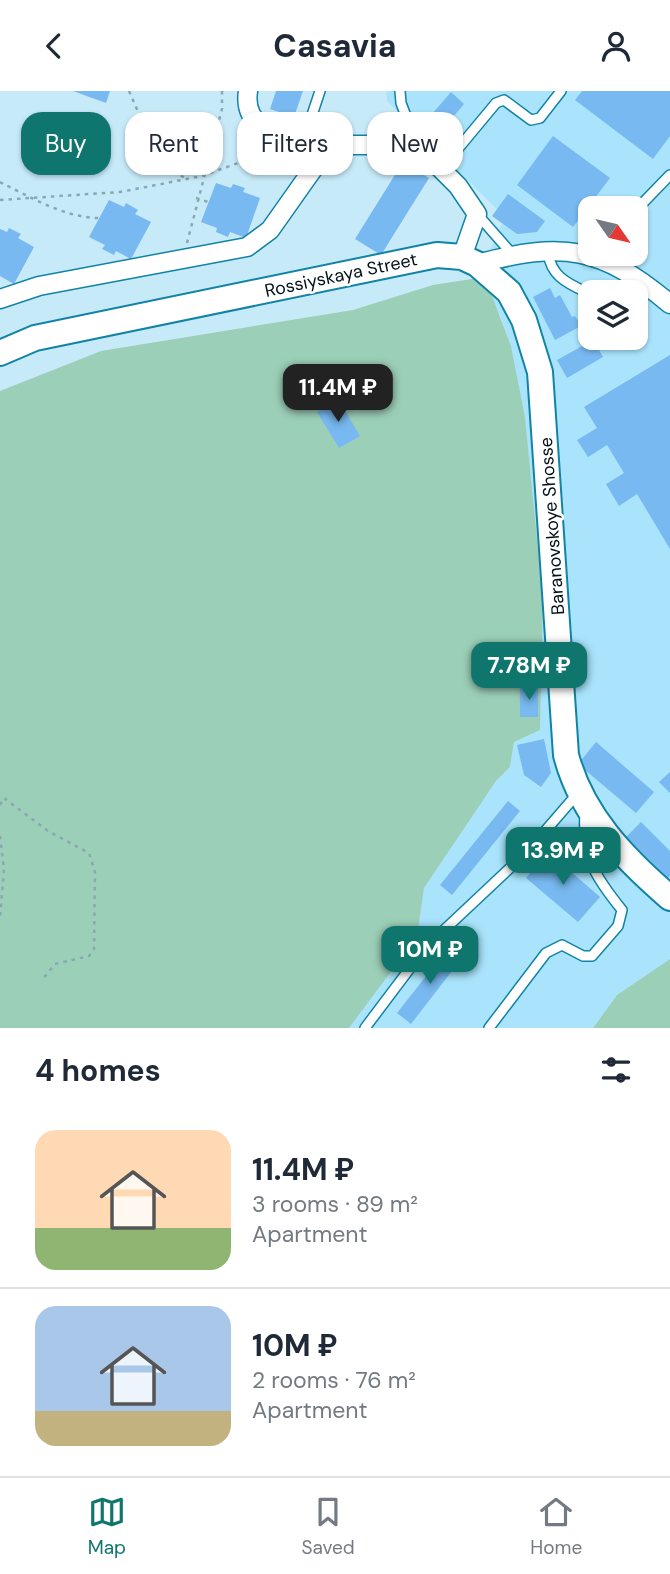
<!DOCTYPE html>
<meta charset="utf-8">
<style>
:root{--surface:#fff;--page:#f2f2f3;--text:#1f2937;--muted:#747a83;--line:#e0e1e3;--accent:#0f766e}
body{margin:0;font-family:"DM Sans",sans-serif;background:var(--page);color:var(--text);height:100vh;display:flex;flex-direction:column;font-size:26px;white-space:nowrap}
*{box-sizing:border-box;margin:0}
p{font-size:23px;color:var(--muted)}
.icon{flex:none;width:38px;height:38px;fill:none;stroke:currentColor;stroke-width:2;stroke-linecap:round;stroke-linejoin:round}
.map{position:relative;height:937px;overflow:hidden}
.drawer{display:flex;flex-direction:column;background:var(--surface);flex:1}
.drawer>*{flex:none}
.top-card{position:absolute;left:21px;top:21px;width:628px;height:63px;display:flex;gap:14px}
.needle{width:46px;rotate:124deg}
.tools{position:absolute;left:578px;top:105px;display:grid;gap:14px}
.tools a{display:grid;place-items:center;width:70px;height:70px;border-radius:14px;background:var(--surface);box-shadow:0 2px 5px #0004;font-size:35px}
.price{position:absolute;translate:-50% -60px;padding:0 16px;border-radius:14px;background:var(--accent);color:#fff;font-size:23px;line-height:46px;filter:drop-shadow(0 2px 4px #0008)}
.price::after{content:'';position:absolute;left:50%;top:42px;width:21px;height:16px;margin-left:-10px;background:inherit;clip-path:polygon(0 0,100% 0,50% 100%)}
.price.on{background:#222;color:#fff}
ul{padding:0;list-style:none}
li{display:flex;align-items:center;gap:21px;height:175px;padding:0 35px}
li+li{border-top:2px solid var(--line)}
li span{display:grid;place-items:center;flex:none;width:196px;height:140px;border-radius:21px;color:#555}
li>.icon{margin-inline-start:auto}
span .icon{width:84px;height:84px;fill:#fffc;stroke-width:1}
li b{font-size:30px}
h2{display:flex;justify-content:space-between;align-items:center;height:84px;padding:0 35px;font-size:30px}
.chip{padding:0 24px;border-radius:21px;background:var(--surface);box-shadow:0 2px 5px #0004;font-size:24px;line-height:63px}
.chip.on{background:var(--accent);color:#fff}
header{display:flex;justify-content:space-between;align-items:center;height:91px;padding:0 35px;background:var(--surface);font-size:32px;font-weight:700}
.dock{display:flex;justify-content:space-around;align-items:center;height:98px;border-top:2px solid var(--line);background:var(--surface);font-size:19px;color:var(--muted)}
.dock a{display:grid;justify-items:center;gap:4px}
.dock .on{color:var(--accent)}
.map>svg:first-child{display:block}
.built{fill:#a9e4fc;fill-rule:evenodd}
.green{fill:#9ccfb8}
.building{fill:#77b9f0}
.lines{fill:none;stroke-linecap:round;stroke-linejoin:round}
.lane-casing{stroke:#1184a5;stroke-width:12}
.street-casing{stroke:#1184a5;stroke-width:21}
.secondary-casing{stroke:#1184a5;stroke-width:28}
.path{stroke:#8aa7b4;stroke-width:2.5;stroke-dasharray:3.5 5;stroke-linecap:butt}
.lane{stroke:#fff;stroke-width:9}
.street{stroke:#fff;stroke-width:18}
.secondary{stroke:#fff;stroke-width:24}
.labels{text-anchor:middle;stroke-width:5;stroke-linejoin:round;paint-order:stroke}
.street-label{font-size:18px;fill:#001118;stroke:#fff}
</style>
<header><svg class="icon" aria-label="back" viewBox="0 0 24 24"><path d="M15 5l-7 7 7 7"/></svg>Casavia<svg class="icon" aria-label="person" viewBox="0 0 24 24"><circle cx="12" cy="8" r="4"/><path d="M4 21q1-7 8-7t8 7"/></svg></header>
<div class="map">
<svg width="670" height="937" viewBox="0 0 670 937">
<rect width="100%" height="100%" fill="#c7eaf9"/>
<path class="built" d="M386 0H670V790L666 792 670 801V868L617 904 593 937H349L417 846 424 797 496 690 510 676 514 651 540 639 543 508 525 326 511 255 500 224 478 187 505 126 387 10ZM590 117H635V163H590ZM590 201H635V247H590Z"/>
<path class="green" d="M478 187 489 197 511 255 525 326 543 508 540 639 514 651 510 676 496 690 424 797 417 846 349 937H0V300L101 260 353 219 433 194Z
M670 868V937H593L617 904Z"/>
<path class="building" d="M73 0H110L106 12Z
M276 0H303L294 26 270 18Z
M582 0H670V45L653 68 575 9Z
M451 1 464 13 440 42 426 30Z
M553 45 610 87 573 136 517 94Z
M403 71 429 87 381 164 355 148Z
M216 92 231 97 233 93 245 97 243 101 260 107 246 147 230 141 228 146 216 141 217 137 201 131Z
M508 103 545 130 537 141 517 143 492 125Z
M109 109 124 116 126 112 138 119 135 123 151 131 131 168 116 160 114 164 102 158 105 154 89 146Z
M9 137 21 143 18 147 34 156 14 193 0 185V138L7 141Z
M550 197 555 207 560 204 572 226 575 225 581 235 555 249 533 206Z
M593 249 603 266 567 287 557 269Z
M670 264V458L637 403 619 415 606 393 624 382 607 354 588 366 577 349 597 337 584 316Z
M338 308 360 345 339 357 317 321Z
M520 596H538V626H520Z
M544 648 551 682 541 696 524 684 517 654Z
M596 651 654 701 636 722 578 673Z
M670 681V702L659 691Z
M508 710 520 720 452 804 440 794Z
M641 731 670 760V785L668 787 626 746Z
M548 761 600 806 578 831 526 787Z
M449 856 462 867 411 933 397 922Z"/>
<g class="lines">
<defs>
<path id="lane" d="M400 0 401 12 417 54
M304 48 320 0
M442 77 496 12 504 9 531 29 540 27 561 0
M635 120 670 84
M477 123 513 164
M548 160C550 186 569 193 590 203
M365 937 426 856 527 761 578 702
M489 937 546 862 562 854 583 865H592L618 835 622 819C596 787 582 766 585 723"/>
<path id="street" d="M248 0C241 46 297 46 330 54
M477 173C563 150 601 155 670 213
M0 208 39 195 247 156 270 139 330 54H417L458 95 477 123 462 166"/>
<path id="secondary" d="M0 262 35 247 437 164 462 166 477 173 509 201 524 229 540 281 566 664C582 725 624 767 670 807"/>
</defs>
<use href="#lane" class="lane-casing"/>
<use href="#street" class="street-casing"/>
<use href="#secondary" class="secondary-casing"/>
<path class="path" d="M129 0 159 69 186 88
M0 91C30 106 65 127 99 127
M196 107 208 111
M0 109 120 101 202 85 274 59
M187 152 222 18V0
M0 714 4 707 48 740 89 762 95 781 94 858 89 865 55 873 42 889
M0 745 4 778 0 827"/>
<use href="#lane" class="lane"/>
<use href="#street" class="street"/>
<use href="#secondary" class="secondary"/>
</g>
<g class="labels">
<g class="street-label">
<text transform="translate(341 184) rotate(-12)" y="6">Rossiyskaya Street</text>
<text transform="translate(552 435) rotate(-94)" y="6">Baranovskoye Shosse</text>
</g>
</g>
</svg>
<div class="tools">
<a><svg class="needle" viewBox="-14 -14 28 28"><path d="M0-13l5 13h-10z" fill="#e53935"/><path d="M0 13l5-13h-10z" fill="#747a83"/></svg></a>
<a><svg class="icon" aria-label="layers" viewBox="0 0 24 24"><path d="M12 4l9 5-9 5-9-5zM3 14l9 5 9-5"/></svg></a>
</div>
<b class="price on" style="left:338px;top:333px">11.4M ₽</b>
<b class="price" style="left:529px;top:611px">7.78M ₽</b>
<b class="price" style="left:563px;top:796px">13.9M ₽</b>
<b class="price" style="left:430px;top:895px">10M ₽</b>
<div class="top-card">
<a class="chip on">Buy</a>
<a class="chip">Rent</a>
<a class="chip">Filters</a>
<a class="chip">New</a>
</div>
</div>
<section class="drawer">
<h2>4 homes<svg class="icon" aria-label="filters" viewBox="0 0 24 24"><path d="M4 7h16M4 17h16"/><circle cx="9" cy="7" r="2"/><circle cx="15" cy="17" r="2"/></svg></h2>
<ul>
<li><span style="background:linear-gradient(#ffd9b3 70%,#8fb573 0)"><svg class="icon" aria-label="home" viewBox="0 0 24 24"><path d="M3 11l9-7 9 7M6 9v11h12V9"/></svg></span><div><b>11.4M ₽</b><p>3 rooms · 89 m²</p><p>Apartment</p></div></li>
<li><span style="background:linear-gradient(#a9c7e8 75%,#c2b280 0)"><svg class="icon" aria-label="home" viewBox="0 0 24 24"><path d="M3 11l9-7 9 7M6 9v11h12V9"/></svg></span><div><b>10M ₽</b><p>2 rooms · 76 m²</p><p>Apartment</p></div></li>
</ul>
</section>
<nav class="dock">
<a class="on"><svg class="icon" aria-label="map" viewBox="0 0 24 24"><path d="M3 6l6-2 6 2 6-2v14l-6 2-6-2-6 2zM9 4v14M15 6v14"/></svg>Map</a>
<a><svg class="icon" aria-label="saved" viewBox="0 0 24 24"><path d="M7 4h10v16l-5-4-5 4z"/></svg>Saved</a>
<a><svg class="icon" aria-label="home" viewBox="0 0 24 24"><path d="M3 11l9-7 9 7M6 9v11h12V9"/></svg>Home</a>
</nav>
